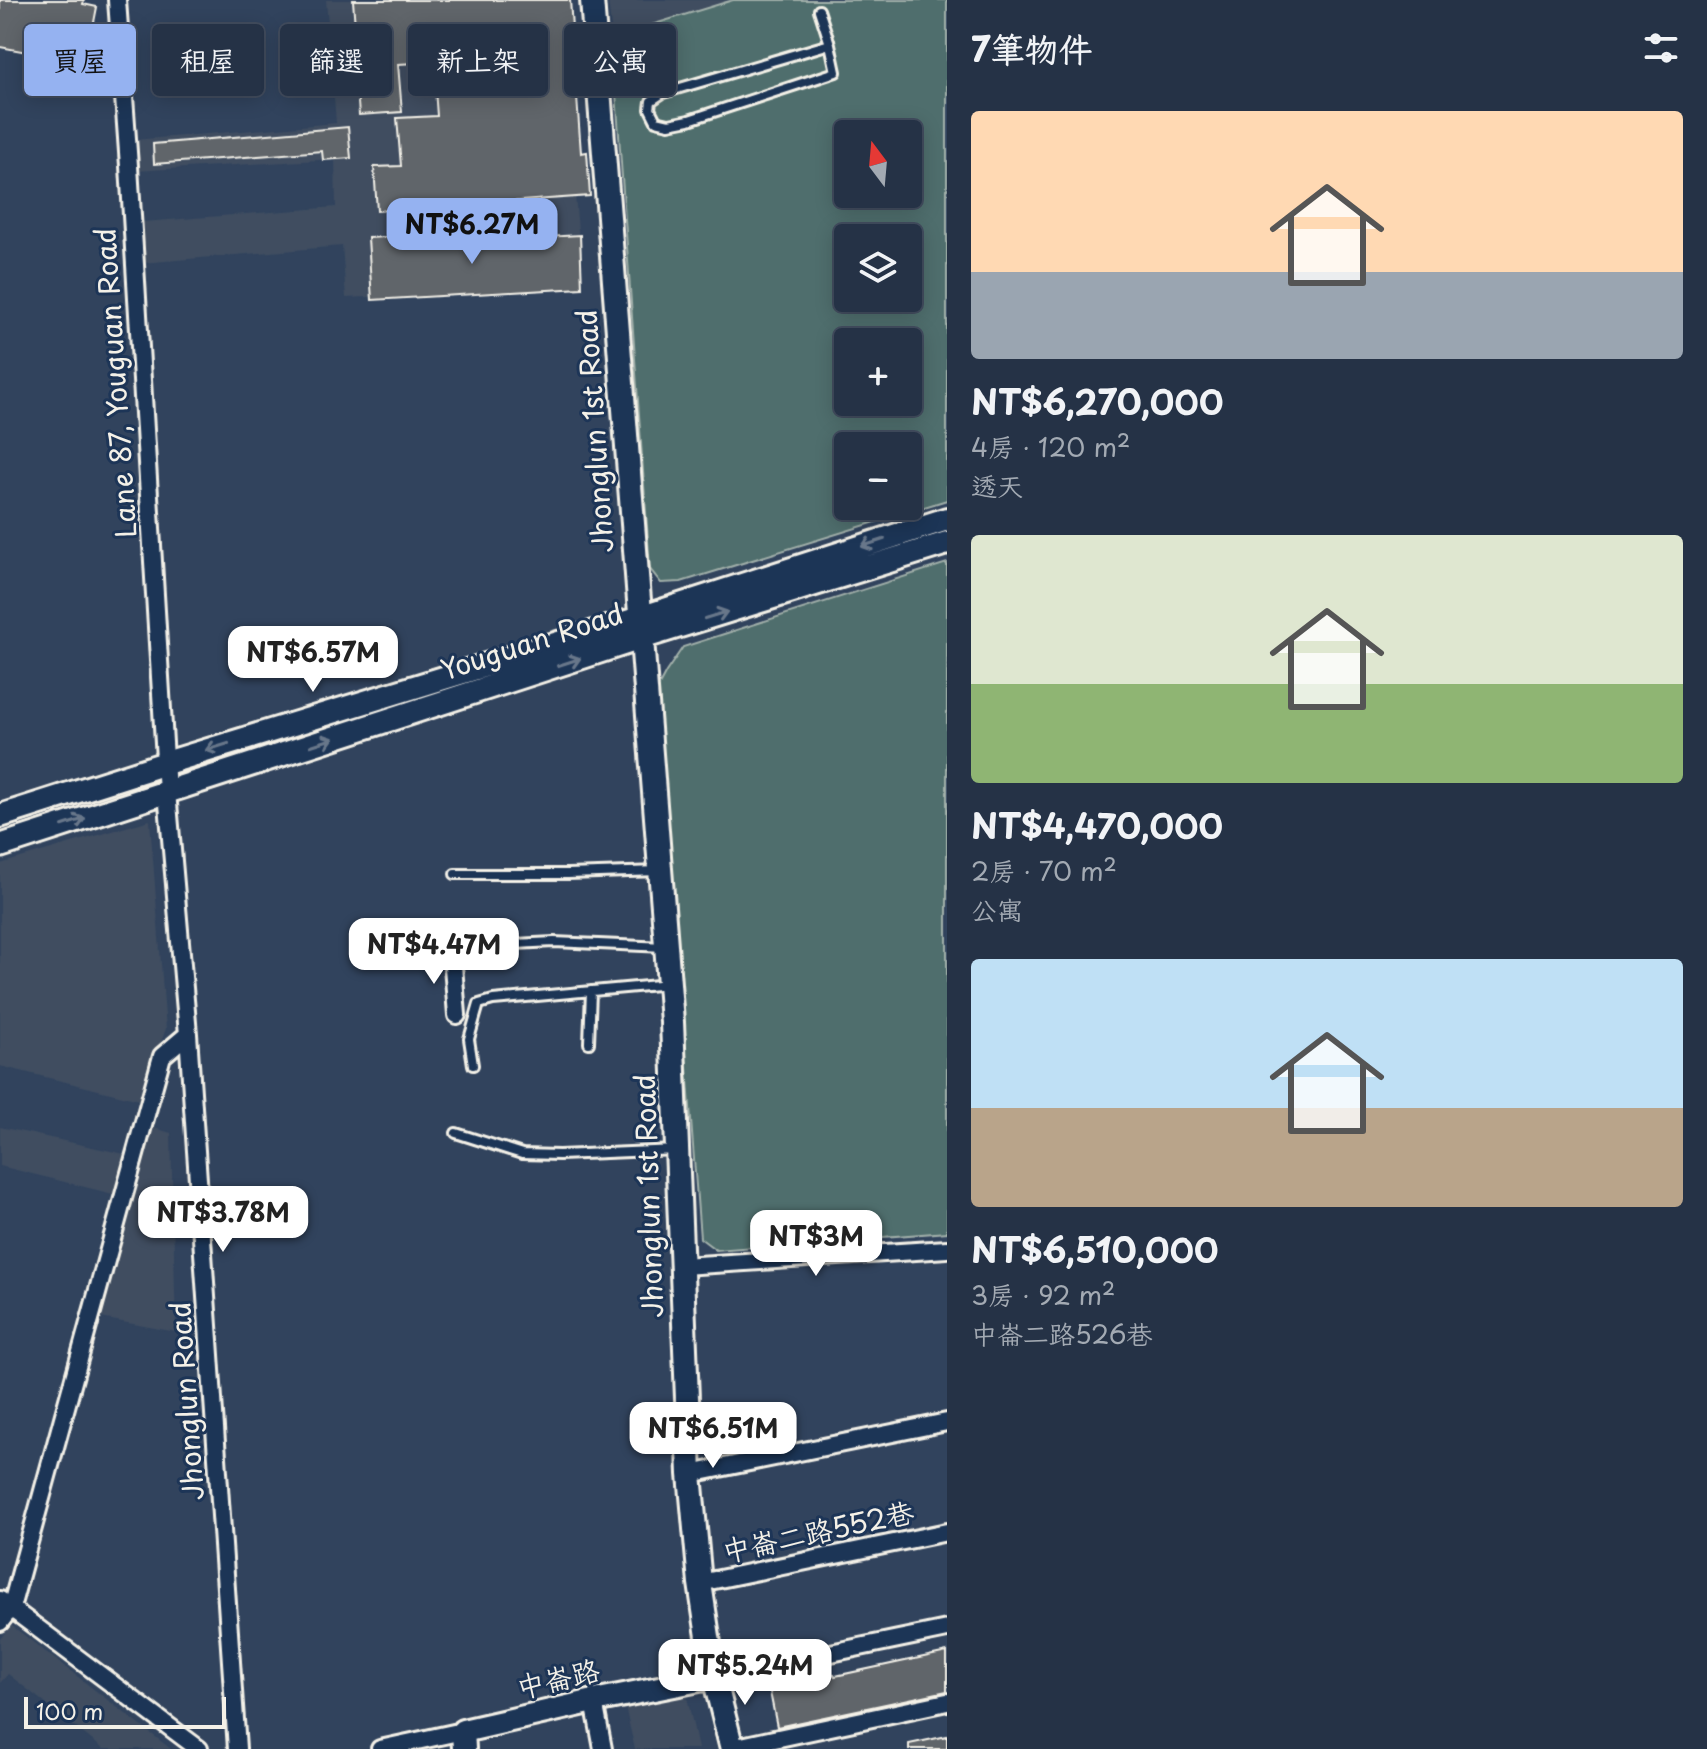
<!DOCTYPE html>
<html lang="zh-TW">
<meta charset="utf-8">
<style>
:root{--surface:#253246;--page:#2d3a4d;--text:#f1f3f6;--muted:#a3aab3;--line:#424d5f;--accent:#95b2f1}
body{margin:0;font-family:"Playpen Sans","LXGW WenKai TC",sans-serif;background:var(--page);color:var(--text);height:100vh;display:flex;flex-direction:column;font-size:30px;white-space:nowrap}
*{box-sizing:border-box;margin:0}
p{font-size:26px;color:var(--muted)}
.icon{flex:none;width:44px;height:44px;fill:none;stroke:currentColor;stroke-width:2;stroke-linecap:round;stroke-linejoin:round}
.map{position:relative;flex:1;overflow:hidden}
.sheet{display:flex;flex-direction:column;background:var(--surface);width:760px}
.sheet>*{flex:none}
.guide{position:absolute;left:24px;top:24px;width:760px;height:72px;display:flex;gap:16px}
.needle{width:52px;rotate:344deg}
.controls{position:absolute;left:834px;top:120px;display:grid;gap:16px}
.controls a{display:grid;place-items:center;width:88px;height:88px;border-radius:8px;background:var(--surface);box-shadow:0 4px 20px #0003,0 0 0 2px var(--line);font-size:40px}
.scale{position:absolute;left:24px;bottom:20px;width:202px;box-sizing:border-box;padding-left:8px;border:4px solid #f4f1e8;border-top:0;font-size:22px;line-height:28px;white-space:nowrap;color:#f4f1e8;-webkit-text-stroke:6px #1d3557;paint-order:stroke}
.price{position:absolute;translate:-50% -68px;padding:0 18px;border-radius:16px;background:#fff;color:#222;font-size:26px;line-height:52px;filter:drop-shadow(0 2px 4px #0008)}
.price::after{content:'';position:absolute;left:50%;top:48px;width:24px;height:18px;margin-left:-12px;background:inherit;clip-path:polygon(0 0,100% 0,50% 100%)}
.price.selected{background:var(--accent);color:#111}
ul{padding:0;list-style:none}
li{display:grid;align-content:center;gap:16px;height:424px;padding:0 24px}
li span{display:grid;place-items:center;height:248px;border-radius:8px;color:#555}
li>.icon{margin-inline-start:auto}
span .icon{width:144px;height:144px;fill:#fffc;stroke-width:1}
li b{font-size:34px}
h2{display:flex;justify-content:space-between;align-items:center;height:96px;padding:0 24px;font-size:34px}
.chip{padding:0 28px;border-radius:8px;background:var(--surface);box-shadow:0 4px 20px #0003,0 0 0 2px var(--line);font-size:28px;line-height:72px}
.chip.selected{background:var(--accent);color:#111}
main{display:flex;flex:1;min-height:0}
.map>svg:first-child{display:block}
.built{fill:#3f4d61}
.green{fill:#4f6e6d;stroke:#a2b0aa;stroke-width:2;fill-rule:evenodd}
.building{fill:#60656b;stroke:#f4f1e8;stroke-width:2}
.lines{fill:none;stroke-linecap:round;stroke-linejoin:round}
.lane-casing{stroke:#f4f1e8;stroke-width:14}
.street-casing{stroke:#f4f1e8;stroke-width:22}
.secondary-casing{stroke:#f4f1e8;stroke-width:28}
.lane{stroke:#1d3557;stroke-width:8}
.street{stroke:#1d3557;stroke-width:16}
.secondary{stroke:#1d3557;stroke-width:22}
.oneway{stroke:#68778a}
.labels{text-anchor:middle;stroke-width:6;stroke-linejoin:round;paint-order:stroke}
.street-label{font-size:28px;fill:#f4f1e8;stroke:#1d3557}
</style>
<main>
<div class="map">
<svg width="947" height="1749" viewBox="0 0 947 1749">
<rect width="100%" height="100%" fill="#31435d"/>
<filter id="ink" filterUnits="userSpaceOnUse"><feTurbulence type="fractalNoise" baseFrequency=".0125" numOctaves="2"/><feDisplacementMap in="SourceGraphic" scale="16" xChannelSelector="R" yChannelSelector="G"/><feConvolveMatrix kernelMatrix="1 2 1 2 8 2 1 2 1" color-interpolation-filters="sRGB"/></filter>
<g filter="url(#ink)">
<path class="built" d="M326 0H558L583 287 346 298 342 246 142 263V222L336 207 335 159 135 171 134 140 336 123Z
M608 0H733L612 37Z
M150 820 166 1029 139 1100 0 1066V864Z
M148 1086 162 1090 151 1127 171 1133 176 1332 90 1316 117 1195 0 1166V1127L129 1155Z
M11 1625 171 1749H103L8 1674 0 1683V1639Z
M686 1692 698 1749H635L624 1703Z"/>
<path class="green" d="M733 0H947V500L681 582 661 583 650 569 612 37ZM848 134H908V194H848ZM848 238H908V298H848ZM848 342H908V402H848ZM848 446H908V506H848Z
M947 563V1232L716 1250 700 1238 658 687 666 672 683 647Z"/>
<path class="building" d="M0 0H84L83 4 97 7 86 63 0 47Z
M353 0H570L581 153 587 152 590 196 377 211 374 167 401 166 397 118 437 116 433 62 398 64 402 112 359 115 352 27H355Z
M348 127 351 158 323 160 322 151 154 164 153 144Z
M422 235V244L580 235 582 288 372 300 368 238Z
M947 1652V1691L777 1727 770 1692 805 1683 804 1680 834 1674 835 1676Z
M947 1736V1749H909V1744Z"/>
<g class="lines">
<defs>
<path id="lane" d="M819 10 830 44 663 93 651 101 650 109 656 121 669 124 689 120 836 72 830 44
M455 874H568L659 871
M452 954 515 944 554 942 665 947
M589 1043 591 991
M473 1065 469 1039 479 1004 493 1000 669 984
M456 1133 522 1154 559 1155 677 1150"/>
<path id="street" d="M117 0 129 166 167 792 188 1034 237 1749
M452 954 457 1015
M682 1266 947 1249
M690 1474 947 1422
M700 1583 947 1532
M0 1600 199 1749
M0 1622 11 1608 162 1056 188 1034
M714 1677 947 1629
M594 1701 603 1749
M732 1748 947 1702
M380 1749 463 1731"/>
<path id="secondary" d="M592 0 672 1022 690 1474 700 1583 714 1677 732 1749
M0 816 166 763 640 618 947 519
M0 846 641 638 947 543
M464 1749 463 1731 594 1701 714 1677"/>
</defs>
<use href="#lane" class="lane-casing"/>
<use href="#street" class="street-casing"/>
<use href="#secondary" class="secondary-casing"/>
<use href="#lane" class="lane"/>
<use href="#street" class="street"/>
<use href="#secondary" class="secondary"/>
</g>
<defs><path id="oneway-shaft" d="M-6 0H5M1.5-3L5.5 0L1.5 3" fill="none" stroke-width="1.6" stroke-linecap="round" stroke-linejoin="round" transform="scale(2)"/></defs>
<g class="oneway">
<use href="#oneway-shaft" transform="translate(873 543) rotate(162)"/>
<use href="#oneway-shaft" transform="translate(716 615) rotate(-17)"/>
<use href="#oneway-shaft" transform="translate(569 662) rotate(-18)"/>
<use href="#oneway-shaft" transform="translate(322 742) rotate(-18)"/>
<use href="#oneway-shaft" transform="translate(217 747) rotate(163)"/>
<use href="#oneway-shaft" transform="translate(74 822) rotate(-18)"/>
</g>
</g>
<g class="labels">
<g class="street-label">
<text transform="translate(116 383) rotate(-94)" y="10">Lane 87, Youguan Road</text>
<text transform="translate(595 431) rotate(-94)" y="10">Jhonglun 1st Road</text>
<text transform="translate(532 642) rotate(-18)" y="10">Youguan Road</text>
<text transform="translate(649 1196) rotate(-92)" y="10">Jhonglun 1st Road</text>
<text transform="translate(187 1401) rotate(-94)" y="10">Jhonglun Road</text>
<text transform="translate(818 1532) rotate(-12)" y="10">中崙二路552巷</text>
<text transform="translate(558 1679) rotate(-13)" y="10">中崙路</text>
</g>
</g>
</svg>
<div class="controls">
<a><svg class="needle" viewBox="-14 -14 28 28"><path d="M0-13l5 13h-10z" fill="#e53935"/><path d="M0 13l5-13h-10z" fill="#a3aab3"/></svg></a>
<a><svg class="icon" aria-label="layers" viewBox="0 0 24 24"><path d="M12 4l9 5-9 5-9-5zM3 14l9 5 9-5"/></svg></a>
<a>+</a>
<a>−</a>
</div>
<div class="scale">100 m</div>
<b class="price selected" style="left:472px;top:266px">NT$6.27M</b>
<b class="price" style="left:313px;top:694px">NT$6.57M</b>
<b class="price" style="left:434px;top:986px">NT$4.47M</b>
<b class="price" style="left:223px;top:1254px">NT$3.78M</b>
<b class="price" style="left:816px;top:1278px">NT$3M</b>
<b class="price" style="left:713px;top:1470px">NT$6.51M</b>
<b class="price" style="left:745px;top:1707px">NT$5.24M</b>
<div class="guide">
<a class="chip selected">買屋</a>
<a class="chip">租屋</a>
<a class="chip">篩選</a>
<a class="chip">新上架</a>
<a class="chip">公寓</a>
</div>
</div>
<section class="sheet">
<h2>7筆物件<svg class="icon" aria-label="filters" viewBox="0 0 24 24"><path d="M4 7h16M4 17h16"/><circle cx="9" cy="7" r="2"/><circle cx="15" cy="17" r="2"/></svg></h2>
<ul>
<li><span style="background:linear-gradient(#ffd9b3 65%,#9aa5b1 0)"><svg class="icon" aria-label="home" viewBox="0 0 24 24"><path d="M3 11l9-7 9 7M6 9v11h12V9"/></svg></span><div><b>NT$6,270,000</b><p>4房 · 120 m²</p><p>透天</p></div></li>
<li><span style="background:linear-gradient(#dfe7d0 60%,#8fb573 0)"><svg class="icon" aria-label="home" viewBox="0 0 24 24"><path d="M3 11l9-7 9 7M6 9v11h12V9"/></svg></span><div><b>NT$4,470,000</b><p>2房 · 70 m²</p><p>公寓</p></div></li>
<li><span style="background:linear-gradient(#bfe0f5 60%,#b9a48a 0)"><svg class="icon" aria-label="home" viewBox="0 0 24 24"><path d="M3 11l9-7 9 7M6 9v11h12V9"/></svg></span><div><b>NT$6,510,000</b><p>3房 · 92 m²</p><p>中崙二路526巷</p></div></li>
</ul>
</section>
</main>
